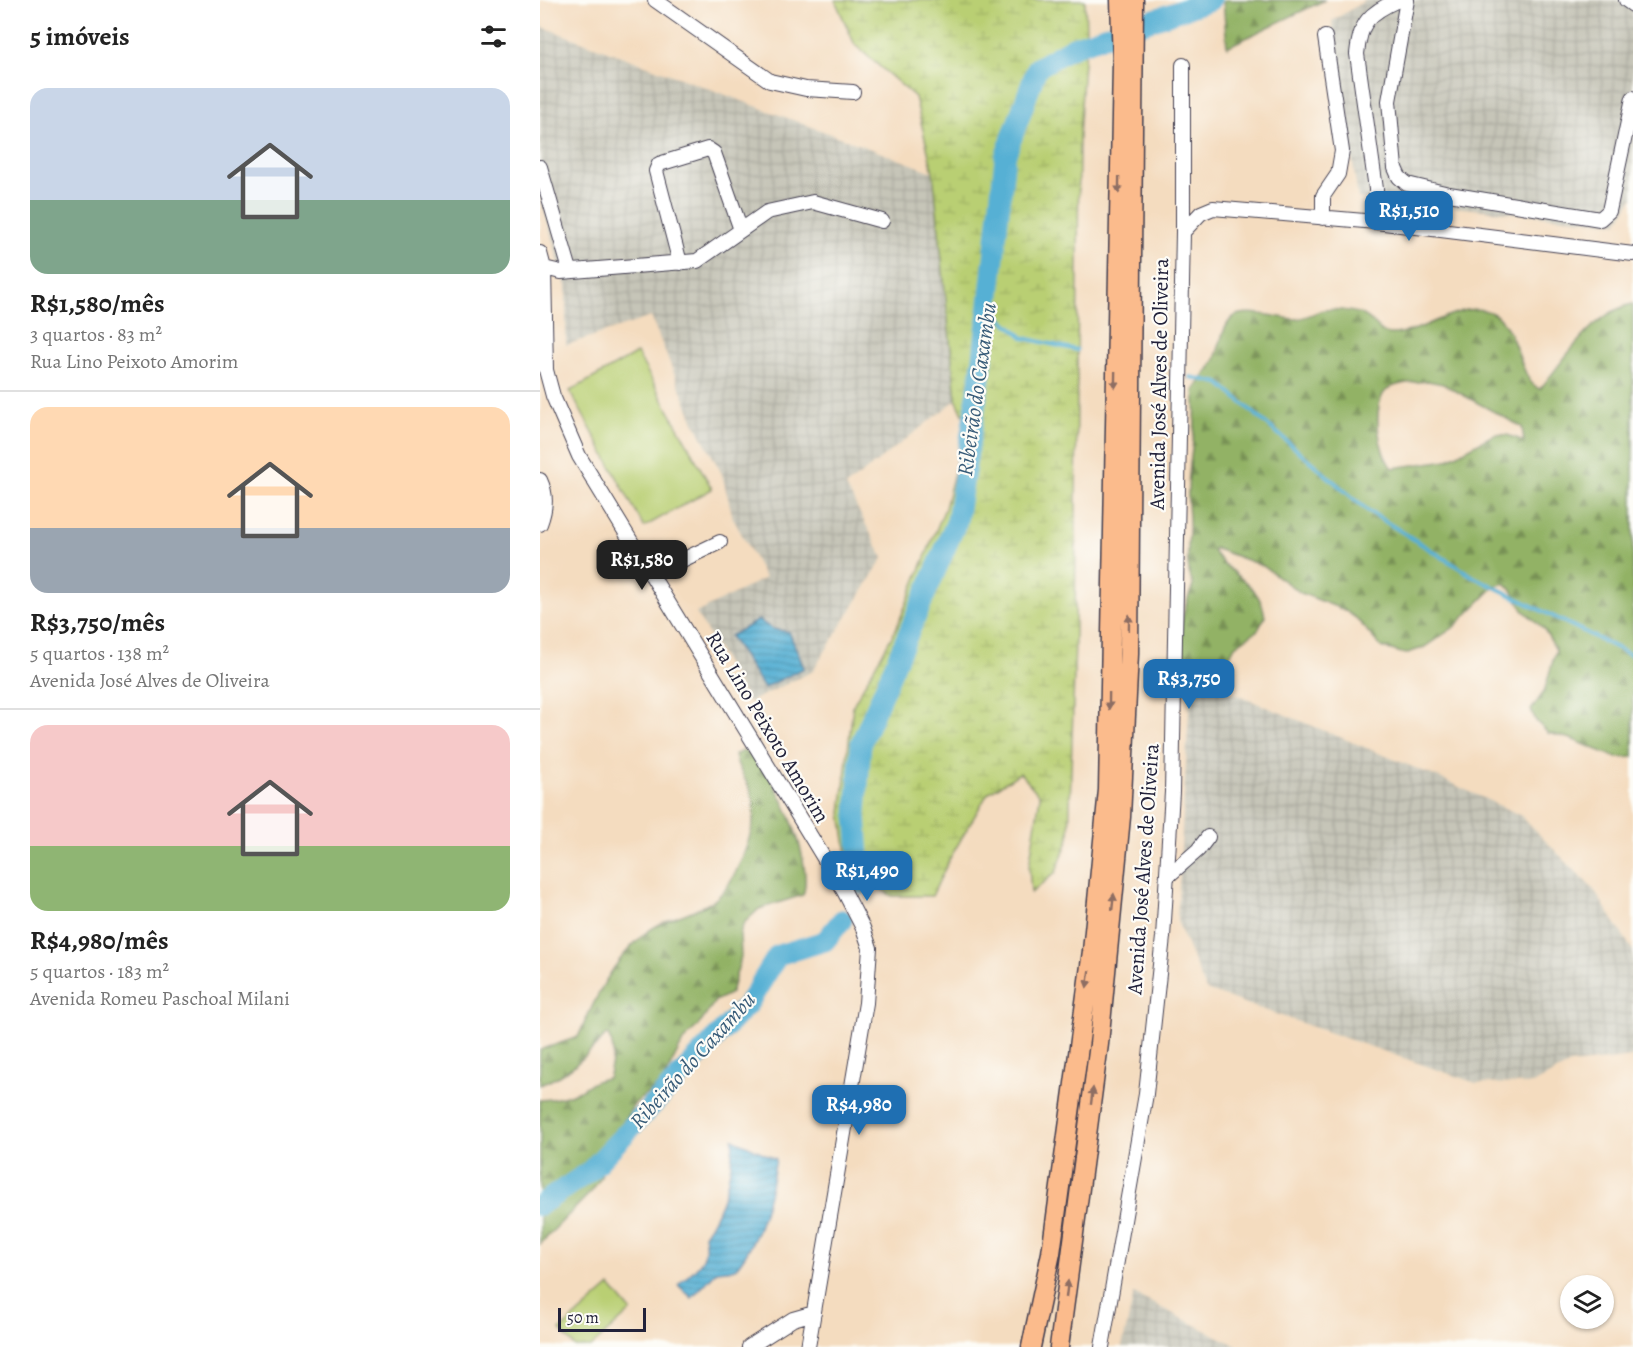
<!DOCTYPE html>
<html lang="pt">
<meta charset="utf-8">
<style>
:root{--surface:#fff;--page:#f6f6f6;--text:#222;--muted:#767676;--line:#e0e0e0;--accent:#1f6fb2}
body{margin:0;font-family:Alegreya,serif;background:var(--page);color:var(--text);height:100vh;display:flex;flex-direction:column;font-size:22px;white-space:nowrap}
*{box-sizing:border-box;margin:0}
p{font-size:20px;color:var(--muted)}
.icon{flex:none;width:33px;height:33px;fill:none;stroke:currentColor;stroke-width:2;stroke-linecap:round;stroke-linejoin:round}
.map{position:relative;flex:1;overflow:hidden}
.drawer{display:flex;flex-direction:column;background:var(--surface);width:540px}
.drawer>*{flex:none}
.buttons{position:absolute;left:1020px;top:1275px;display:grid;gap:12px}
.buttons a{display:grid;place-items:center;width:54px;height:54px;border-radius:50%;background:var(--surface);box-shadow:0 2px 4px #0004;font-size:30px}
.scale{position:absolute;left:18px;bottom:15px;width:88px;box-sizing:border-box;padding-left:6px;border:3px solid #22223b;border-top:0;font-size:16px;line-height:21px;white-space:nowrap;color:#22223b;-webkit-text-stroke:4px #fdfcf7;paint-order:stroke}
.price{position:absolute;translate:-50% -51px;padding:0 14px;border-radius:12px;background:var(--accent);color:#fff;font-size:20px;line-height:39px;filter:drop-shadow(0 2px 3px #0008)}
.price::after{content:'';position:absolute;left:50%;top:36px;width:18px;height:14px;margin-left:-9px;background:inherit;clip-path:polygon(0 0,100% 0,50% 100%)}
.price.current{background:#222;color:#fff}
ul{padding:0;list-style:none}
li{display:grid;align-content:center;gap:12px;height:318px;padding:0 30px}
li+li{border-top:2px solid var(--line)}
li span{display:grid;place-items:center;height:186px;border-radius:18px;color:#555}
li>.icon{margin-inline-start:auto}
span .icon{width:108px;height:108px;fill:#fffc;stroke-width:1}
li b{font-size:26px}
h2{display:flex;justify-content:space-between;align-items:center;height:72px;padding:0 30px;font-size:26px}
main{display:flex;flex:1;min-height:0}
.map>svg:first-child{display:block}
.industrial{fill:url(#industrial-grid)}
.forest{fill:url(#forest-firs);stroke:#5a6a50;stroke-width:1.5;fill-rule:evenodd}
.wetland{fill:url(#wetland-marsh);stroke:#6e7857;stroke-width:1.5}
.pitch{fill:#b9cf73;stroke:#6e7857;stroke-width:1.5}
.water{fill:url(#water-rules);stroke:#3c6988;stroke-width:1.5}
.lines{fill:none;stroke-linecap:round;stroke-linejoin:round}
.stream{stroke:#56b0d4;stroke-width:4}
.river{stroke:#56b0d4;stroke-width:21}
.minor-casing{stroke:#423e4f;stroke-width:16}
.major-casing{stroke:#423e4f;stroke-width:21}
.minor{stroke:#fff;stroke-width:14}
.major{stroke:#fbbb8c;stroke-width:18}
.oneway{fill:#8e6e64}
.labels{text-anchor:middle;stroke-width:4.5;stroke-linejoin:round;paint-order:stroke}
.street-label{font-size:21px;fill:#22223b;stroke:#fdfcf7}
.water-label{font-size:22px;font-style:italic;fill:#375b78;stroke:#fdfcf7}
</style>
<main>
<section class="drawer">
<h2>5 imóveis<svg class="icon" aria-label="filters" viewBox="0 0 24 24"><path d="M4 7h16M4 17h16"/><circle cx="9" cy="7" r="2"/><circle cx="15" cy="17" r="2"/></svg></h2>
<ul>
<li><span style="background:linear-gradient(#c9d6e8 60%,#7fa58c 0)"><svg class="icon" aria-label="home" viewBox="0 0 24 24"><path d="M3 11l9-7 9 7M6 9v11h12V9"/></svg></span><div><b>R$1,580/mês</b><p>3 quartos · 83 m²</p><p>Rua Lino Peixoto Amorim</p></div></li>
<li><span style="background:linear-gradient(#ffd9b3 65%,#9aa5b1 0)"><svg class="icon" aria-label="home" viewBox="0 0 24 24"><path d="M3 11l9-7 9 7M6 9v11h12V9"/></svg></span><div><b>R$3,750/mês</b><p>5 quartos · 138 m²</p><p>Avenida José Alves de Oliveira</p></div></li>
<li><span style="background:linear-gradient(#f6c9c9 65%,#8fb573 0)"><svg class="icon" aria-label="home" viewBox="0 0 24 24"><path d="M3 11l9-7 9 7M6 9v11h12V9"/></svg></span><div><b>R$4,980/mês</b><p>5 quartos · 183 m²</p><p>Avenida Romeu Paschoal Milani</p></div></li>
</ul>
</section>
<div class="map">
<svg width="1093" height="1347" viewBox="0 0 1093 1347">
<defs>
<pattern id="industrial-grid" width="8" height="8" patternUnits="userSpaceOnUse" patternTransform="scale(1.5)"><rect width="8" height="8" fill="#c6c5b8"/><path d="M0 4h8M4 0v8" fill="none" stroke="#aaa99f"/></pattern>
<pattern id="forest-firs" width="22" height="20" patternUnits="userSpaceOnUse" patternTransform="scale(1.5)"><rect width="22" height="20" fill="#92b265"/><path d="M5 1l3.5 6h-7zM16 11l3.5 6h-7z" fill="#779054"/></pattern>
<pattern id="wetland-marsh" width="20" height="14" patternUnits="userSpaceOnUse" patternTransform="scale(1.5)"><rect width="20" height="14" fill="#b9cf73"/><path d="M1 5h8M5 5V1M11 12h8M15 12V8" fill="none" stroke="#9fb164"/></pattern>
<pattern id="water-rules" width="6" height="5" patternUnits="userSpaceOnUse" patternTransform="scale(1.5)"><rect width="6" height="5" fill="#56b0d4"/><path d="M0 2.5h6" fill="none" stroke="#478fad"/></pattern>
</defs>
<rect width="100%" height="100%" fill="#fdfcf7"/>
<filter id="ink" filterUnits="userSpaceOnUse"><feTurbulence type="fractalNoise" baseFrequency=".0167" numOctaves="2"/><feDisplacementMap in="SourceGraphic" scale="12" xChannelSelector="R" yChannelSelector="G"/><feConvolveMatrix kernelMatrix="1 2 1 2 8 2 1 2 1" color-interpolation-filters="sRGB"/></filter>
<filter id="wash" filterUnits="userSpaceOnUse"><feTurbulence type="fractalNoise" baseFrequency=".008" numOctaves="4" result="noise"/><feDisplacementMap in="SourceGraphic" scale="24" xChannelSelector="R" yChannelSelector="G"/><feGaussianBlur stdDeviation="1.35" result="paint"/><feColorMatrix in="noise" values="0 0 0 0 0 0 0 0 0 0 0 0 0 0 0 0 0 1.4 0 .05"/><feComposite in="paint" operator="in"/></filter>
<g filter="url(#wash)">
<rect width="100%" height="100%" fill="#f4dcbf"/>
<path class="industrial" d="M826 0H1093V198L1077 223 818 198 792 21Z
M0 26 393 172 416 400 306 486 343 558 273 671 209 702 156 613 225 578 193 518 182 474 154 422 111 317 26 345V287L0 196Z
M651 676 902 779 980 815 1054 890 1093 951V1057L1030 1064 993 1084 936 1083 666 990 637 921Z
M594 1294 699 1347H582Z"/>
<path class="forest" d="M683 0H785L687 47Z
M1093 304V757L1077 758 1031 739 1008 733 996 721 991 710 1004 692 1016 650 1004 629 983 610 972 590 965 583 955 586 913 628 883 648 865 654 841 647 817 619 804 610 761 593 723 566 674 548 673 551C691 578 720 581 725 617L718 630 695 646 678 678 659 685 646 680C633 648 641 615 653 585 645 565 648 552 649 531 650 517 647 503 648 489 649 456 659 423 654 391 660 381 669 371 674 361 681 347 681 325 695 316 706 309 741 318 754 319 763 319 772 314 780 311 792 308 814 310 825 316 834 320 838 333 850 334 885 335 922 296 954 314 978 327 980 384 1000 389 1025 359 1053 312 1093 304ZM888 381 903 384 982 427 984 441 967 435 955 434 907 460 853 468C838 456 831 402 847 390 857 382 876 382 888 381Z
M204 750C235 766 275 862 263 895L219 909 204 923 200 933 201 957 191 993 175 1001 162 1021 144 1040 122 1082 95 1103 65 1150 61 1177 52 1191 0 1244V1100C13 1099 26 1098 38 1091 49 1085 54 1080 68 1078 72 1063 77 1047 67 1034 46 1056 29 1074 0 1085V1050L38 1037C55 1000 70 964 101 937 120 919 148 915 170 903 194 889 216 832 214 806 213 785 197 772 195 755Z"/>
<path class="wetland" d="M295 0H545L546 32 539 136 535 640 529 838 516 872 491 893 489 867 500 796 480 773 448 793 410 858 392 896H352L309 868 301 813 313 705 356 629 405 508 427 423 416 399 393 172 375 97 315 45Z"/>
<path class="pitch" d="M97 353 172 489 104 527 30 391Z
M70 1286 91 1311 51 1347H35L20 1330Z"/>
<path class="water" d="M219 620 232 629 249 632 264 668 224 688 190 636Z
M193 1139 236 1159C230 1196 220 1240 195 1269L177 1271 152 1298 138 1285C155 1268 170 1263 164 1235 184 1207 192 1174 193 1139Z"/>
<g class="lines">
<path class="stream" d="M448 307 484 338 537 350
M650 377 679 383 827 510 934 577 1093 656"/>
<path class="river" d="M321 884 316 814 321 743 417 521 443 358 465 157 497 68 533 47 671 0
M0 1205 50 1171 208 1004 238 955 285 941 302 920"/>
</g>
</g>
<g filter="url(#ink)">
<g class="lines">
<defs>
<path id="minor" d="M115 0 230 81 266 89 313 92
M867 0 849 101 855 168 859 177 867 184 909 194 1060 219 1069 211 1093 98
M1086 0 1093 5
M0 167 30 270
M783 218V196L798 174 802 151 785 37
M836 222V189L817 54C820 22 829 13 858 0
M643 232 661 213 673 208 836 222 1093 254
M0 253 4 268 6 370 13 396 39 456 304 891 323 928 330 948 326 1003 268 1347
M140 263 116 171 119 164 168 149 174 153 201 230
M4 268 21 272 157 261 227 212 273 202 342 221
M0 480C7 495 6 508 0 524
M111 575 180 542
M627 877 658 850 668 837
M209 1347 253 1319 274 1313
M562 1347 606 1094 623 937 632 792 643 232V65"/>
<path id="major" d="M491 1347 511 1253 552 951 568 790 582 64 580 0
M519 1347 559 1044 581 817 589 654 594 0"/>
</defs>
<use href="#minor" class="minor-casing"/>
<use href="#major" class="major-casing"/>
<use href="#minor" class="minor"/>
<use href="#major" class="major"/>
</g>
<defs><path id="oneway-solid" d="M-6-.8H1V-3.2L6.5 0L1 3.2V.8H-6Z" transform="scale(1.5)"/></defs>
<g class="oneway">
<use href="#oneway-solid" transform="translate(579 185) rotate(91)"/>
<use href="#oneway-solid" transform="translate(575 380) rotate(91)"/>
<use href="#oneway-solid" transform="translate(589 623) rotate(-89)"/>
<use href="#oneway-solid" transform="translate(569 701) rotate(91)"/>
<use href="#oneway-solid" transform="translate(573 902) rotate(-84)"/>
<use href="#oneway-solid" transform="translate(548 979) rotate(98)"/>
<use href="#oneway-solid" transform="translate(552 1096) rotate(-83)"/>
<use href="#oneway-solid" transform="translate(527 1289) rotate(-83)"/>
</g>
</g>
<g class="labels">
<g class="street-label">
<text transform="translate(619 384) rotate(-89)" y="7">Avenida José Alves de Oliveira</text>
<text transform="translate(228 727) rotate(59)" y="7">Rua Lino Peixoto Amorim</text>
<text transform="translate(603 869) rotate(-86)" y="7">Avenida José Alves de Oliveira</text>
</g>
<g class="water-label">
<text transform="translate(436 389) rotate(-82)" y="8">Ribeirão do Caxambu</text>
<text transform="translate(152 1060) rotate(-48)" y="8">Ribeirão do Caxambu</text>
</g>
</g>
</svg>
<div class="buttons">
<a><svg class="icon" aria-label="layers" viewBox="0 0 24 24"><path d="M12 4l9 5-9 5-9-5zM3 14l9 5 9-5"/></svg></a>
</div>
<div class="scale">50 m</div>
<b class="price" style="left:869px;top:242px">R$1,510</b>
<b class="price current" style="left:102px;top:591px">R$1,580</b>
<b class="price" style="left:649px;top:710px">R$3,750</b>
<b class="price" style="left:327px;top:902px">R$1,490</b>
<b class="price" style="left:319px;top:1136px">R$4,980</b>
</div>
</main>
